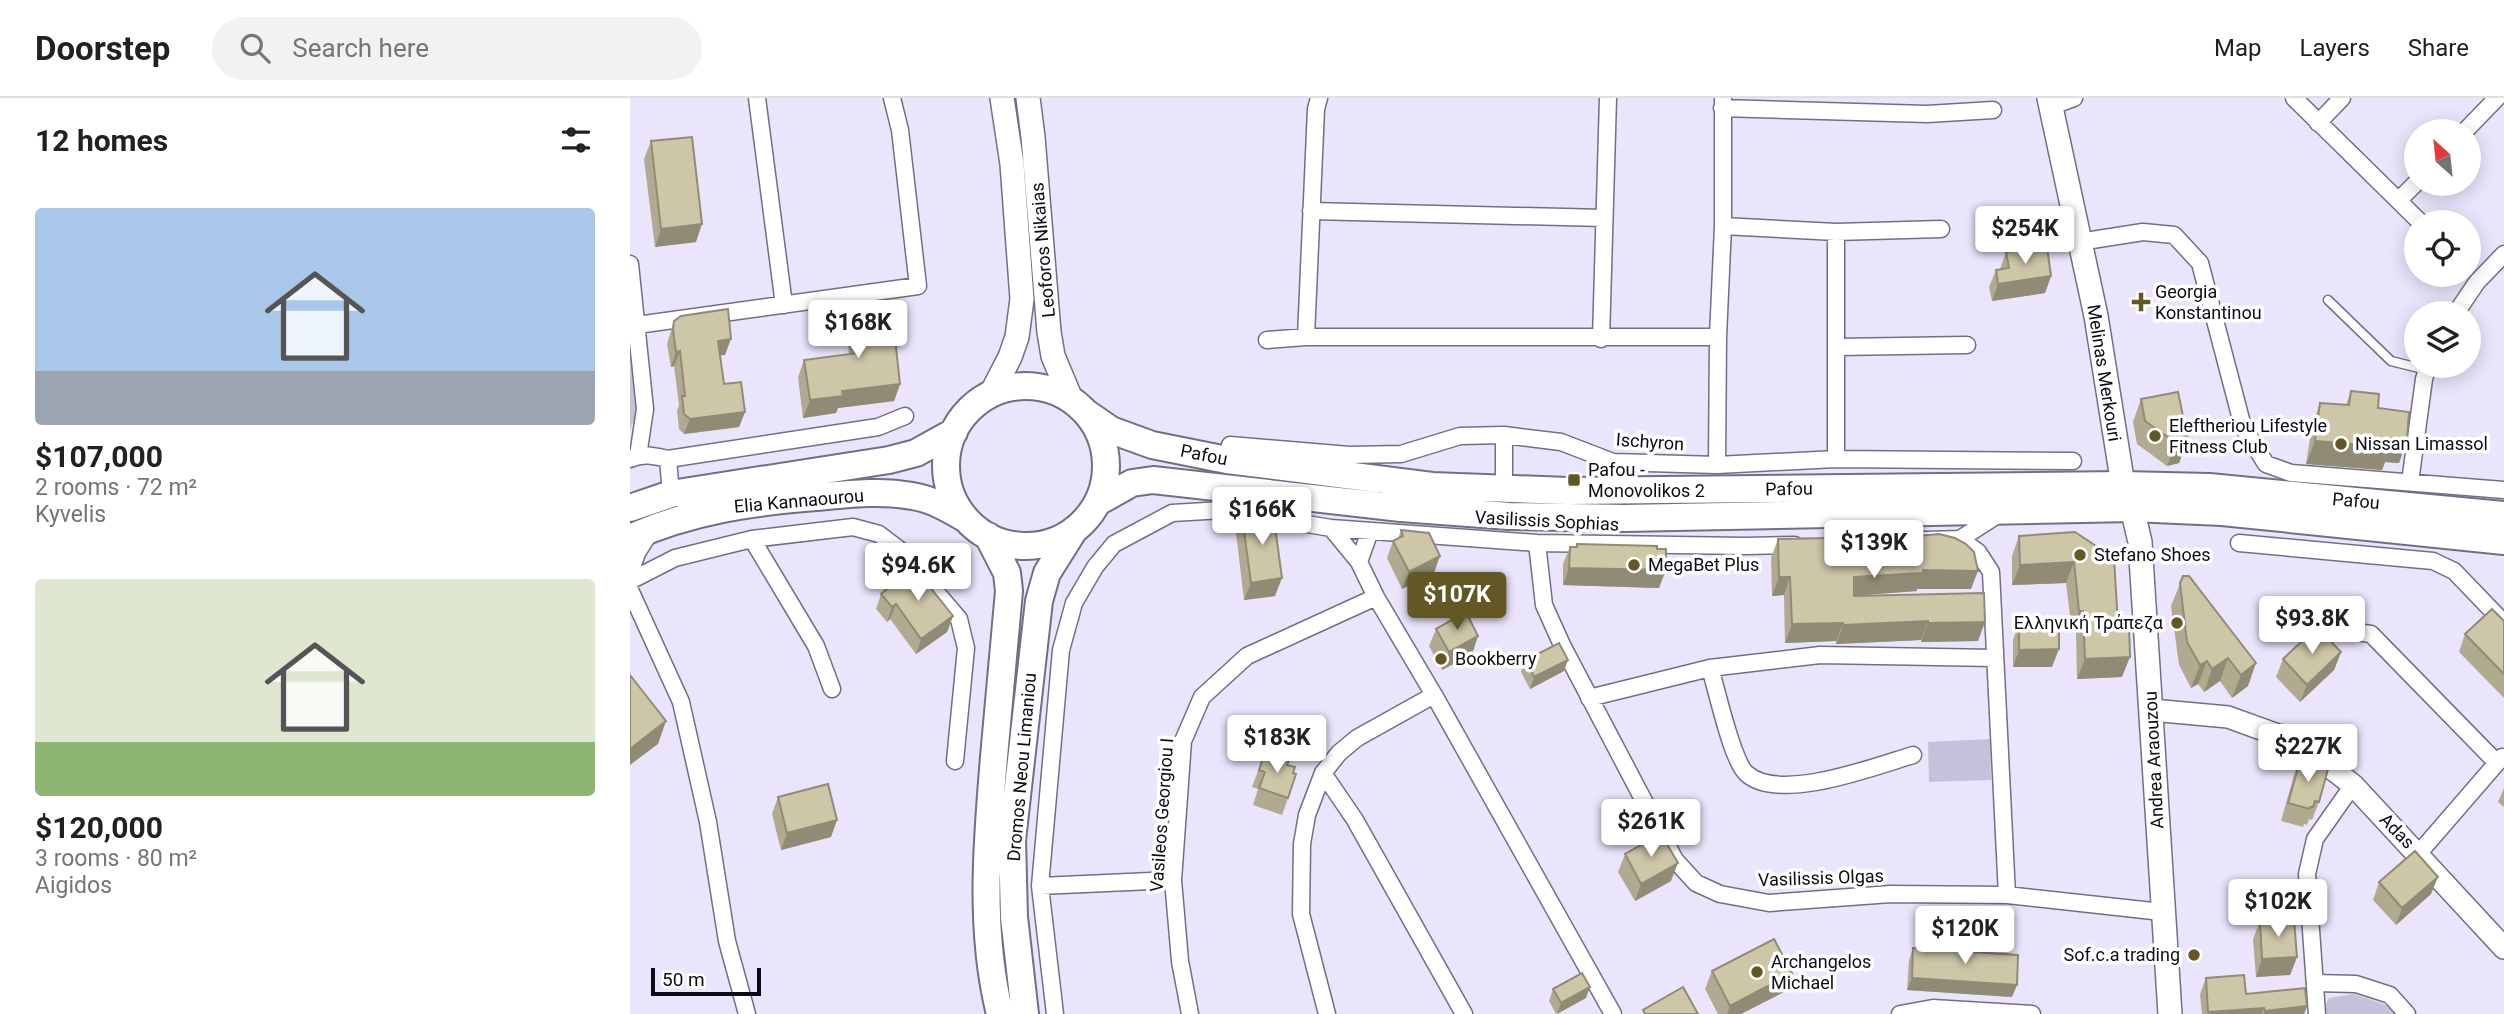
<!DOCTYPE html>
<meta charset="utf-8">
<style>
:root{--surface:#fff;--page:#f2f2f2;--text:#202124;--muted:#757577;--line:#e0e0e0;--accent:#635824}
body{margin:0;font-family:Roboto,sans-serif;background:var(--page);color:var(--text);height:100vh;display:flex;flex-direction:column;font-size:26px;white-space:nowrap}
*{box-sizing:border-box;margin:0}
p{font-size:23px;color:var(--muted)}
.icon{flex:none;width:38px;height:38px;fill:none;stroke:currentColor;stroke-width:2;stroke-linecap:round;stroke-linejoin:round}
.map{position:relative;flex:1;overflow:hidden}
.side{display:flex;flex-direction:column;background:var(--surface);width:630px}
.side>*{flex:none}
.needle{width:46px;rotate:333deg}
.buttons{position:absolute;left:1774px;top:21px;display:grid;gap:14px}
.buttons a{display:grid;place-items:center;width:77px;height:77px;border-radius:50%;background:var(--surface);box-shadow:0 4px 18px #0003;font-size:35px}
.scale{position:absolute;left:21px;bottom:18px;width:110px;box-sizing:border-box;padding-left:7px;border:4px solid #0d0b14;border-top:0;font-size:19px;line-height:24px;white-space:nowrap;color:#0d0b14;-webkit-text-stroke:5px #fff;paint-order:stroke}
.price{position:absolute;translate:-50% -60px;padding:0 16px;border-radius:7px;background:#fff;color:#222;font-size:23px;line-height:46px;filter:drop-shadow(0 2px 4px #0008)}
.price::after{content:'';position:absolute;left:50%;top:42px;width:21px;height:16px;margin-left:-10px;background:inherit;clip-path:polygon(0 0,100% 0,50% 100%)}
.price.current{background:var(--accent);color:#fff}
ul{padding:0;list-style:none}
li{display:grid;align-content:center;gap:14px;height:371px;padding:0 35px}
li span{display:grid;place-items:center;height:217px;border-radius:7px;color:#555}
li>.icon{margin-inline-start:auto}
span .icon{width:126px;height:126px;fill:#fffc;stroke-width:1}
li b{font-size:30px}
h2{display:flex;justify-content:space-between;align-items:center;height:84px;padding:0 35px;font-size:30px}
header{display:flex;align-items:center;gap:42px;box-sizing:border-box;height:98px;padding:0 35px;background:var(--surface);border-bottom:2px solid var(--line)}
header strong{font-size:33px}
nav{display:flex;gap:38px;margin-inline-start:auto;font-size:24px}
.search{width:490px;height:63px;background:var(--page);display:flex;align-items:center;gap:18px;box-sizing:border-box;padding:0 24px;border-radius:38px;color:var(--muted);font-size:26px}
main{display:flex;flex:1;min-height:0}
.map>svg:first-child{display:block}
.green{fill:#c7c0db}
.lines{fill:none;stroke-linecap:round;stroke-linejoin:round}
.service-casing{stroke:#746d86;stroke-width:11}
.minor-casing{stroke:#746d86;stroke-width:19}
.tertiary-casing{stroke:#746d86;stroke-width:24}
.secondary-casing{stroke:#746d86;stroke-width:26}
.primary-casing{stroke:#746d86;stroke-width:30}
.service{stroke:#fff;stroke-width:8}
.minor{stroke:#fff;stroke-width:16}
.tertiary{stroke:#fff;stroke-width:21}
.secondary{stroke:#fff;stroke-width:23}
.primary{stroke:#fff;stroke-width:26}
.wall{fill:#b0aa90}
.shaded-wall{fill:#908b75}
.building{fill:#cdc6a7;stroke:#908b75;stroke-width:2}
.poi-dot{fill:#635824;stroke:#fff;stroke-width:2.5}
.labels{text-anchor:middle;stroke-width:7;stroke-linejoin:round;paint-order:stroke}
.street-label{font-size:18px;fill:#0d0b14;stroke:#fff}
.poi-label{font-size:18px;fill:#0d0b14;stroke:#fff;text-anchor:start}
</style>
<header>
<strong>Doorstep</strong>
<div class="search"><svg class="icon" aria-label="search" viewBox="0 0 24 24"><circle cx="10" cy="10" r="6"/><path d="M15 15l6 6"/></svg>Search here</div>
<nav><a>Map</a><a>Layers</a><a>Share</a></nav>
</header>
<main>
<section class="side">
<h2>12 homes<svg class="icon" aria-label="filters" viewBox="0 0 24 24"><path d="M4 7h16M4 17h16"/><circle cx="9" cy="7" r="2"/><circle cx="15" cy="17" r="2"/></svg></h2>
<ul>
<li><span style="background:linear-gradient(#a9c7e8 75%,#9aa5b1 0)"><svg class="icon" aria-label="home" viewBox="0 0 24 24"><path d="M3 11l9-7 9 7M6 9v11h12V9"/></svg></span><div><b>$107,000</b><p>2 rooms · 72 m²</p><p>Kyvelis</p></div></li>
<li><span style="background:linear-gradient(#dfe7d0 75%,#8fb573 0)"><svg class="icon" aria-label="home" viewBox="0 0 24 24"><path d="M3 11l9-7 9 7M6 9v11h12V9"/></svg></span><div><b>$120,000</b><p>3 rooms · 80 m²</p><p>Aigidos</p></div></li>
</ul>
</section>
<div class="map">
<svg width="1874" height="916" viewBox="0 0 1874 916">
<rect width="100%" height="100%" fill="#eae5fc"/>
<path class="green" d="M0 230 9 309 0 332Z
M1360 641 1361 682 1299 684 1298 644Z
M1724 896 1756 907 1764 916H1691L1699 900Z"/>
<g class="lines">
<defs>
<path id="service" d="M1698 202 1761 263 1797 272"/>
<path id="minor" d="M127 0 154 207
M1664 0 1790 124
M1422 8 1444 0
M1092 10 1297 16 1363 12
M1688 25 1712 0
M1835 33 1867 0
M1769 102 1787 84
M681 113 974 120
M1093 128 1206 134 1311 131
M1206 134V361
M1449 144 1513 134 1544 137 1570 165 1613 329 1636 366 1661 375 1874 392
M0 166 15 311 8 358
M1826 215 1847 184 1874 156
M7 227 288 188 270 32 262 0
M676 239 686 11 689 0
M971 241 978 0
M637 242 676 239H1088
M1207 249 1337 247
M600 347 719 357 771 356 830 338 874 337 931 344 983 364 1087 367 1206 361 1443 363
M0 361C13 355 24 358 38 361L248 329 275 318
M38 361 41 396
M1087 367 1088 239 1093 128V0
M1780 384 1794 281 1798 268
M874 390V337
M701 430 729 464 746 499 804 597 983 916
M122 441 186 548 202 591
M1330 441 1369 416
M1229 444 1330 441 1348 454 1361 474 1377 797
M907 445 914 507 932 547 1045 762 1066 785 1090 796 1139 805 1261 796 1377 797 1532 814
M1609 445 1803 463 1824 473 1874 525
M729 464 740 433
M0 475 7 455 21 433
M0 483 45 460 122 441 223 429 249 436 270 452 329 521 336 550 325 663
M0 492 51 604 78 724 97 843 117 916
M1702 531 1741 536 1867 665
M1080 570C1087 592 1102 664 1117 676 1150 705 1246 668 1283 657
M959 600 1080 570 1190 557 1365 560
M693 675 725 722 834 916
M1789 755 1872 659
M410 788 543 782
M1685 885 1726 886 1760 897 1777 916
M425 916 410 788 431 552 444 505 465 469 484 446 542 415 593 412 701 430 907 445 1116 448 1165 447
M560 916 550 863 543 782 553 643 572 599 617 558 746 499
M697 916 671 816 672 746 677 717 693 675 709 655 727 640 804 597
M1270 916 1303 910 1402 916
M1687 916 1677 776 1685 741 1723 687"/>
<path id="tertiary" d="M1522 612 1598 619 1667 644 1723 687 1874 850"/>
<path id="secondary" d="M398 0 403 39 419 234 423 258 441 301
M1419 0 1466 218 1493 387 1502 410 1510 444 1540 916
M361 296 380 259 387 239 392 201 382 66 372 0"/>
<path id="primary" d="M316 368a80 80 0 1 1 160 0a80 80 0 1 1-160 0Z
M455 314 481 332 522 347 597 362 802 388 938 393 1493 387 1579 389 1874 417
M468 404 502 385 523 382 771 410 879 418 994 420 1502 410 1592 414 1874 443
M0 410 41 396 259 362 286 355 324 334
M358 438 377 475 379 493C374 549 369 604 364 659 357 744 349 832 370 916
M0 440C59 413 122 404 186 399 218 396 251 392 282 398 302 401 319 411 336 421
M395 916 384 819 382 742 409 503 417 475 444 432"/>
</defs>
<use href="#service" class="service-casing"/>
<use href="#minor" class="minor-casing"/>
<use href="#tertiary" class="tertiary-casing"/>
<use href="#secondary" class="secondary-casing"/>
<use href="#primary" class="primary-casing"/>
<use href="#service" class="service"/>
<use href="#minor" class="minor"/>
<use href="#tertiary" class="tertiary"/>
<use href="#secondary" class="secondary"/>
<use href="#primary" class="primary"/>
</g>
<path class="wall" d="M21 43 66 144 25 149 14 61Z
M1376 154 1421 178 1415 195 1362 203 1359 189 1366 172 1370 171Z
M223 217 270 286 264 303 208 310 206 315 173 320 168 279 174 262 219 256 217 234Z
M44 223 95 257H90L94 286 115 314 109 329 54 336 49 331 47 313 49 307 44 268 41 269 37 246Z
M1721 293 1748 310 1777 342 1769 365 1755 364 1752 372 1676 366 1682 328 1690 305 1716 307Z
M1511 301 1558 342 1549 365 1537 368 1507 346 1503 324Z
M612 418 645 498 614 502 606 435Z
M771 432 804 475 772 491 757 460 763 443 768 441Z
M1445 434 1492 579 1447 581 1446 534H1442L1436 485 1382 487V458L1389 438Z
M1276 439 1341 491H1287V493L1224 498 1354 495 1348 543 1291 544V542L1206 546V543L1155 545 1154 497 1142 498 1141 460 1148 441 1251 450 1272 449Z
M947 446 1029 490 933 487V466L940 449H946Z
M1553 478 1618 588 1602 600 1590 583 1574 594 1568 586 1561 590 1549 567 1541 508Z
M251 496 323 518 317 534 286 556 260 521 257 524 246 511Z
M1874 523V600L1829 554 1835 536Z
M1389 525 1422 569H1383V542Z
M806 531 848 538 842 556 812 572 799 548Z
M1711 554 1704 572 1670 604 1646 579 1653 561Z
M896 562 934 573 900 591 891 574Z
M635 654 657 667 663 675 658 700 652 717 623 707 628 691 622 689Z
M1671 660 1689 704 1682 722 1679 721 1677 727 1674 726 1673 729 1651 723 1664 677Z
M1874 690V709L1868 704Z
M148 699 201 739 151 752 142 716Z
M995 756 1041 783 1005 803 988 774Z
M1749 784 1801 796 1766 827 1743 802Z
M1630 823 1667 859 1660 877 1626 879 1623 841Z
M1283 850 1382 899 1277 892 1279 862Z
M1082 873 1162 875 1156 893 1111 916H1088L1075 891Z
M1576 880 1616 896 1677 908 1674 916H1572L1570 896Z
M923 891 956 900 926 916 919 903Z"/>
<path class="shaded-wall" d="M72 126 66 144 25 149 31 131Z
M1421 178 1415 195 1362 203 1368 186Z
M101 241 95 257 83 258 88 243Z
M50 253 44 268 41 269 46 254Z
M270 286 264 303 208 310 206 315 173 320 180 302 212 293Z
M115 314 109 329 54 336 60 321Z
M1760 340 1777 342 1769 365 1755 364 1752 372 1676 366 1685 343Z
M1558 342 1549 365 1537 368 1546 345Z
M810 458 804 475 772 491 779 474Z
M1444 464 1436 485 1382 487 1390 467Z
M939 470 1036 472 1029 490 933 487Z
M1293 472 1348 473 1341 491H1287V493L1217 498 1224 479Z
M1149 479H1160L1154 497 1142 498Z
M652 480 645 498 614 502 621 485Z
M266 506 260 521 257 524 262 509Z
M1449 513H1453L1446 534H1442Z
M323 518 317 534 286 556 291 541Z
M1298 523 1291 542 1206 546 1213 527Z
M1355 524 1348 543 1291 544 1298 525Z
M1213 525 1206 543 1155 545 1162 526Z
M848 538 842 556 812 572 819 554Z
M1429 551 1422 569H1383L1389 552Z
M1711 554 1704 572 1670 604 1677 587Z
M1500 559 1492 579 1447 581 1455 561Z
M1598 560 1590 583 1574 594 1582 571Z
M938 562 934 573 900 591 904 579Z
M1577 563 1568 586 1561 590 1570 567Z
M1626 565 1618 588 1602 600 1611 577Z
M36 623 28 646 0 667V651Z
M207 722 201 739 151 752 157 735Z
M1048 765 1041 783 1005 803 1011 786Z
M1808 779 1801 796 1766 827 1772 810Z
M1667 859 1660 877 1626 879 1632 861Z
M1162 875 1156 893 1111 916H1097L1100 908Z
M1282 880 1387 887 1382 899 1277 892Z
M960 889 956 900 927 916 931 905Z
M1677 908 1674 916H1633L1635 913Z
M1634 910 1632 916H1578V914Z"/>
<path class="building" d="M62 39 72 126 31 131 21 43Z
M1417 149 1421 178 1368 186 1366 172 1379 170 1376 154Z
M98 211 101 241 88 243 94 286 111 284 115 314 60 321 54 316 52 298H55L50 253 46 254 43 231 44 223 51 218Z
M262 212 270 286 212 293 213 298 180 302 174 262 228 255 223 217Z
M1721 293 1749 296 1748 310 1779 314 1777 342 1760 340V349L1685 343 1690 305 1719 307Z
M1548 294 1558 342 1546 345 1515 323 1511 301Z
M643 414 652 480 621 485 612 418Z
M771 432 799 435 810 458 779 474 763 443 773 438Z
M1445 434 1484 460 1488 527 1499 526 1500 559 1455 561 1453 513H1449L1444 464 1390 467 1389 438Z
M1309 436 1325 440 1336 446 1344 454 1348 473 1293 472V475L1224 479V498L1354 495 1355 524 1298 525V523L1213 527V525L1162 526 1160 479H1149L1148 441 1250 439 1251 450 1276 449V439Z
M947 446 1027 448V451H1036V472L939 470 940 449H947Z
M284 469 323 518 291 541 266 506 262 509 251 496Z
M1553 478H1559L1626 565 1611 577 1598 560 1582 571 1577 563 1570 567 1557 544 1550 485Z
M1862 511 1874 523V576L1835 536Z
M836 514 848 538 819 554 806 531Z
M1389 525H1429V551L1389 552Z
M1687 529 1711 554 1677 587 1653 561Z
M929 545 938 562 904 579 896 562Z
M0 577 36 623 0 651Z
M635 654 659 662 657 667 665 669 663 675 666 676 658 700 629 690 635 674 629 672Z
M1671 660 1695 667 1694 670 1698 671 1689 704 1685 703 1683 709H1680V711L1658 705Z
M198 686 207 722 157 735 148 699Z
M1031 736 1048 765 1011 786 995 756Z
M1785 753 1808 779 1772 810 1749 784Z
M1664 821 1667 859 1632 861 1630 823Z
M1144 841 1162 875 1100 908 1082 873Z
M1283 850 1388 857 1387 887 1282 880Z
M952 875 960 889 931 905 923 891Z
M1614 877 1616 896 1675 890 1677 908 1635 913 1634 910 1578 914 1576 880Z
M1053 889 1068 916H1015L1013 912Z"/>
<g class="poi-dot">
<path d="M1507.5 193.5h7v7h7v7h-7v7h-7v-7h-7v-7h7z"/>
<circle cx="1525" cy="338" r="7"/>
<circle cx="1711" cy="346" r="7"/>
<rect x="937" y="375" width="14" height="14" rx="3.5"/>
<circle cx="1450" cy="457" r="7"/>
<circle cx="1004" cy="467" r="7"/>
<circle cx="1547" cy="525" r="7"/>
<circle cx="811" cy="561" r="7"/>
<circle cx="1564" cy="857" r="7"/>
<circle cx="1127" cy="874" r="7"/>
</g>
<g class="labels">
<g class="street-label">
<text transform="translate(413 152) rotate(-95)" y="6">Leoforos Nikaias</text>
<text transform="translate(1474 275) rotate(81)" y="6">Melinas Merkouri</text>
<text transform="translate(1020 344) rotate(4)" y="6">Ischyron</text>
<text transform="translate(574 357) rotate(11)" y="6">Pafou</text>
<text transform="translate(1159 391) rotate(-1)" y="6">Pafou</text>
<text transform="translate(169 403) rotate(-5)" y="6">Elia Kannaourou</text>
<text transform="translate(1726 403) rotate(5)" y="6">Pafou</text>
<text transform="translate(917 423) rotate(3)" y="6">Vasilissis Sophias</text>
<text transform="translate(1524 662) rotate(-93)" y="6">Andrea Araouzou</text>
<text transform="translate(392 669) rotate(-85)" y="6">Dromos Neou Limaniou</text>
<text transform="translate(532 717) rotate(-86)" y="6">Vasileos Georgiou I</text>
<text transform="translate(1767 733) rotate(46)" y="6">Adas</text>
<text transform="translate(1191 780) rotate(-2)" y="6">Vasilissis Olgas</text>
</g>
<g class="poi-label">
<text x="1525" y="200">Georgia<tspan x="1525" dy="21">Konstantinou</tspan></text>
<text x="1539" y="334">Eleftheriou Lifestyle<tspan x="1539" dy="21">Fitness Club</tspan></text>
<text x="1725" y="352">Nissan Limassol</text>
<text x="958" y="378">Pafou -<tspan x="958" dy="21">Monovolikos 2</tspan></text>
<text x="1464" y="463">Stefano Shoes</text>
<text x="1018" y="473">MegaBet Plus</text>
<text x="1533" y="531" text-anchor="end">Ελληνική Τράπεζα</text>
<text x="825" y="567">Bookberry</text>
<text x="1550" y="863" text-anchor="end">Sof.c.a trading</text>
<text x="1141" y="870">Archangelos<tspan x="1141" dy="21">Michael</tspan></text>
</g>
</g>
</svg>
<div class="buttons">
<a><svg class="needle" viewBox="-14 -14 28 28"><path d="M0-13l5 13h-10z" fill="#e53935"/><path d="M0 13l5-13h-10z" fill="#757577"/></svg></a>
<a><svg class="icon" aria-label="locate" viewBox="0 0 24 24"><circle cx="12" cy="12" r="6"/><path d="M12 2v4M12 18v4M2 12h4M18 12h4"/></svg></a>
<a><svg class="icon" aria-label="layers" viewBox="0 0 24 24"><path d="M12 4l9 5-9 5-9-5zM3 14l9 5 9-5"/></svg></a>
</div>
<div class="scale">50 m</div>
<b class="price" style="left:1395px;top:168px">$254K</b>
<b class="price" style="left:228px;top:262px">$168K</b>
<b class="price" style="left:632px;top:449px">$166K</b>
<b class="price" style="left:1244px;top:482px">$139K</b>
<b class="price" style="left:288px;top:505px">$94.6K</b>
<b class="price current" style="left:827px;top:534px">$107K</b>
<b class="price" style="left:1682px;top:558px">$93.8K</b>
<b class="price" style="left:647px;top:677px">$183K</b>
<b class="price" style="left:1678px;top:686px">$227K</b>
<b class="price" style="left:1021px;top:761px">$261K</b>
<b class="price" style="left:1648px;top:841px">$102K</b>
<b class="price" style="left:1335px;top:868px">$120K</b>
</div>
</main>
